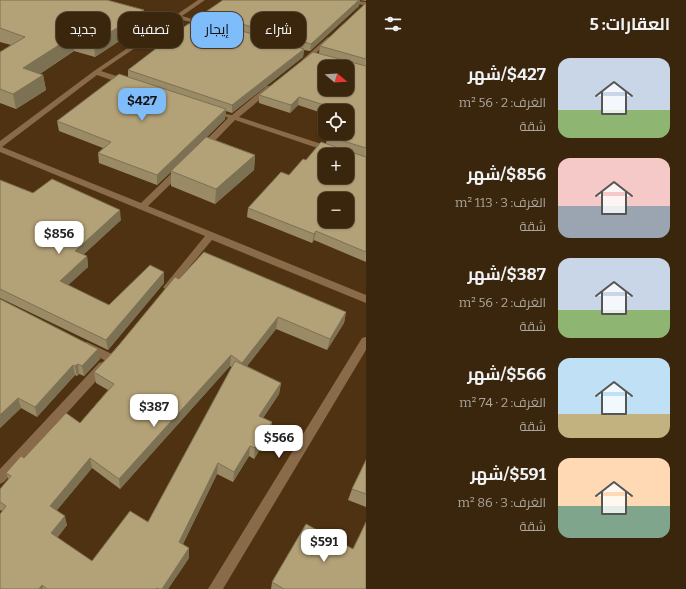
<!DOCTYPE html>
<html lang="ar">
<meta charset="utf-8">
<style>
:root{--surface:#3a260d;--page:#412e16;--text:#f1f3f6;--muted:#aba59d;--line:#54432e;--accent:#7ebdf9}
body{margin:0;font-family:Bitter,Cairo,serif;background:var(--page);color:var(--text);direction:rtl;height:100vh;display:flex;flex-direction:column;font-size:15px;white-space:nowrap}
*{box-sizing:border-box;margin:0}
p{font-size:13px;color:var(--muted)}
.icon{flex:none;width:22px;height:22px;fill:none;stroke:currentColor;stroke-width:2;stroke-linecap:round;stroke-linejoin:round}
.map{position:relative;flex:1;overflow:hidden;direction:ltr}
.panel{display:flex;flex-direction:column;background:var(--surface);width:320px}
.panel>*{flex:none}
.hud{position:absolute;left:12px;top:12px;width:294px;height:36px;direction:rtl;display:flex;gap:8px}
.needle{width:26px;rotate:108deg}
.tools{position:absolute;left:318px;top:60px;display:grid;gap:8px}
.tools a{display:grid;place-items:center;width:36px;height:36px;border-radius:8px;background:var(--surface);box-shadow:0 1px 3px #0004,0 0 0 1px var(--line);font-size:20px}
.price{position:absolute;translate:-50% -34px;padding:0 9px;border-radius:8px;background:#fff;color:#222;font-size:13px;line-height:26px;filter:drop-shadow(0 1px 2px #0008)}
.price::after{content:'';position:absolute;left:50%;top:24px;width:12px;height:9px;margin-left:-6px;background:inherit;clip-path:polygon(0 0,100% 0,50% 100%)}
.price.active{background:var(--accent);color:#111}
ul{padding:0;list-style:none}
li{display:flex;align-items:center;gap:12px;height:100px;padding:0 16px}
li span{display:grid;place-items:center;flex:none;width:112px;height:80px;border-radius:12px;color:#555}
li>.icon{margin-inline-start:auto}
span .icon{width:48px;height:48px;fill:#fffc;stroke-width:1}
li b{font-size:17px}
h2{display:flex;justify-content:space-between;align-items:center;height:48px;padding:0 16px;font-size:17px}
.chip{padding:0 14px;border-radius:12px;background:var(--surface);box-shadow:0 1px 3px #0004,0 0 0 1px var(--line);font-size:14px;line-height:36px}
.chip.active{background:var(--accent);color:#111}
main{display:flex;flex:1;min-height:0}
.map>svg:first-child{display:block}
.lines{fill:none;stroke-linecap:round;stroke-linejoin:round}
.minor{fill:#896a49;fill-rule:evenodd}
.wall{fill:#9a8a66;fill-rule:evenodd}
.shaded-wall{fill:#7d7153}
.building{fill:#b3a177;stroke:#7d7153;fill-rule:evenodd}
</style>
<main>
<section class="panel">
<h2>العقارات: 5<svg class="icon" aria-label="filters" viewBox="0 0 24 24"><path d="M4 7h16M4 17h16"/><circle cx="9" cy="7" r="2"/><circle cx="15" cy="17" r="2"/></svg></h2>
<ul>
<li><span style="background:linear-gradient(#c9d6e8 65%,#8fb573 0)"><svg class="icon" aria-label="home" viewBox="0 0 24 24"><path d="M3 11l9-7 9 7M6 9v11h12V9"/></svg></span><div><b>$427/شهر</b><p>الغرف: 2 · 56 m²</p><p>شقة</p></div></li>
<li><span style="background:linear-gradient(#f6c9c9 60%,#9aa5b1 0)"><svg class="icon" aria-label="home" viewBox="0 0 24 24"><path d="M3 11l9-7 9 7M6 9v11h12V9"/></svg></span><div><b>$856/شهر</b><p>الغرف: 3 · 113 m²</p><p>شقة</p></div></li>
<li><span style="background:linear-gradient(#c9d6e8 65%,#8fb573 0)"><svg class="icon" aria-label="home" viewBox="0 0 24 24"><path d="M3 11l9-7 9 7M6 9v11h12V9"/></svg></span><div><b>$387/شهر</b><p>الغرف: 2 · 56 m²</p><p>شقة</p></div></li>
<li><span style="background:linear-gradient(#bfe0f5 70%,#c2b280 0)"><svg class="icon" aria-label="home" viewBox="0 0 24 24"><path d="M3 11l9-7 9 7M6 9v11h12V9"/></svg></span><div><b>$566/شهر</b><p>الغرف: 2 · 74 m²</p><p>شقة</p></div></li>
<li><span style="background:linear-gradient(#ffd9b3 60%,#7fa58c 0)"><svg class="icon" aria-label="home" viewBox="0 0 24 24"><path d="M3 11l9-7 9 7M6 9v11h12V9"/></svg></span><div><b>$591/شهر</b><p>الغرف: 3 · 86 m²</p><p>شقة</p></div></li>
</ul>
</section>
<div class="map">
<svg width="366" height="589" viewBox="0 0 366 589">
<rect width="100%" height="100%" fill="#4e3211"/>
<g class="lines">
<path class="minor" d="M198 0H205L182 16 209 24V26L178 19 101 71 129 80V84H123L97 75 2 147 141 203 177 168H183L184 170 183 172 148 206 366 295V303L212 240 171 289H165L163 287 165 285 205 236 0 152V141L94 71Z
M347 0 366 2V6L348 1Z
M328 37 333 38 306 62H302V60Z
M267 86H273L274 88 239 117 349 153V157H347V155H338L235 120 206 150H200V146L228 118 225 116 226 114 232 115Z
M366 337V350L223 589H208L362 338Z
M87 342 114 355 115 358 114 361 110 362 106 361 83 349 82 346 83 343Z
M103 362 107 363 108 366 107 369 4 482 0 484V469L99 363Z"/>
</g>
<path class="wall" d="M0 0 144 10 145 24 95 57 74 51 40 74 43 75 46 90 16 109 0 103V52L11 45 0 42Z
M223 0H366V1L360 0 359 6 310 51 304 50 303 57 232 113 226 111 225 119 207 137 255 155 254 170 215 204 171 186V172L157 185 99 163 98 153 103 148 59 131 57 121 128 77V70L189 24 204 20V13Z
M366 3V262L314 240 312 243 247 217 248 208 289 175 306 160 326 144 327 136 347 133V111H325V114L298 105 290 113 259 103V95L319 53 320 46Z
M0 180 33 193 121 220 83 255 87 256 88 267 68 285 109 305 164 283 108 350 0 298Z
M179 279 346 312 344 323 327 350 276 329 247 366 281 383 279 394 263 418 272 422 270 433 254 459 249 456 233 482 217 474 183 544 189 558 168 589H0L2 511 0 510V489L9 480 6 473 24 458 80 423 108 390 96 383 94 372ZM230 366 232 367 148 522 92 561 57 538 67 525 57 510 92 468 120 489Z
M0 299 100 359 84 376 79 374 77 376 75 375 37 417 21 408 0 428Z
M366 460V507L348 500 352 489Z
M353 549 366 589H271L272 582Z"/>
<path class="shaded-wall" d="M359 0H360L359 6 310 51 311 44Z
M144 10 145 24 95 57 94 43Z
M73 36 74 51 26 83 23 68Z
M304 49 303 57 232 113V105Z
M43 75 46 90 16 109 13 94Z
M299 97 298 105 290 113 291 105Z
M226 109 225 119 172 171H171V172L157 185V175Z
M255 155 254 170 215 204 216 189Z
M120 210 121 220 76 261 75 251Z
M316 231 314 240 312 243 314 234Z
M87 256 88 267 62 291 60 281Z
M164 272V283L108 350 106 340Z
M346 312 344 323 327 350 330 339Z
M278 317 276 329 241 374 242 363Z
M98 349 100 359 84 376 82 366Z
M231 355 230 366 120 489 119 479Z
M78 364 79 374 77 376 75 366Z
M73 365 75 375 37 417 35 407Z
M281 383 279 394 257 427 259 416Z
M18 398 21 408 0 428V415Z
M272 422 270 433 254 459 255 448Z
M250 446 249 456 233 482 234 472Z
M90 458 92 468 52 516 50 506Z
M218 463 217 474 179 552V542Z
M65 516 67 525 53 543 51 533Z
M189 548V558L168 589H162Z
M42 585 43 589H39Z"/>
<path class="building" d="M0 0H107L144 10 94 43 73 36 23 68 43 75 13 94 0 89V52L25 37 0 28Z
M223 0H359L311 44 204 13Z
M366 3V59L320 46Z
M197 18 304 49 232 105 128 70 188 24H189Z
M313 52 366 66V148L327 136 330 133H347V111H343L299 97 291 105 259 95ZM325 67H347V89H325Z
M119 74 226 109 157 175 98 153 111 142 57 121Z
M206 137 255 155 216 189 171 171Z
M321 142 339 148H347L348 151 366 157V252L316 231 314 234 248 208 281 172 289 175 303 159 306 160ZM325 155H347V177H325ZM325 199H347V221H325Z
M52 179 120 210 75 251 87 256 60 281 109 305 150 265 164 272 106 340 0 289V180L33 193Z
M204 252 346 312 330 339 278 317 242 363 231 355 119 479 90 458 50 506 65 516 51 533 92 561 130 511 148 522 235 361 281 383 259 416 272 422 255 448 250 446 234 472 218 463 179 542 189 548 162 589H159L157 588 156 589H47L42 585 39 589H0V514L6 506 0 502V489L11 476 6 473 21 456 24 458 66 413 80 423 114 384 94 372 114 351 175 277 179 279Z
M0 299 98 349 82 366 78 364 75 366 73 365 35 407 18 398 0 415Z
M366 460V494L352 489Z
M366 522V589H284L272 582 306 524 353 549Z"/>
</svg>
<div class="tools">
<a><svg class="needle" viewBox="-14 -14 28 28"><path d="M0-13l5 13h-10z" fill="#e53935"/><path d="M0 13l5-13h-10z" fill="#aba59d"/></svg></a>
<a><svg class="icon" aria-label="locate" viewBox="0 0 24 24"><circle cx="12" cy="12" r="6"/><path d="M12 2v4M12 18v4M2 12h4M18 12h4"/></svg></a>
<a>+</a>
<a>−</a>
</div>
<b class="price active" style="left:142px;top:122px">$427</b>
<b class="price" style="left:59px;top:255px">$856</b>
<b class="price" style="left:154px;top:428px">$387</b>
<b class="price" style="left:279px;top:459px">$566</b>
<b class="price" style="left:324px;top:563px">$591</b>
<div class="hud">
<a class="chip">شراء</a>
<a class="chip active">إيجار</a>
<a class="chip">تصفية</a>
<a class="chip">جديد</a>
</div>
</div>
</main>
